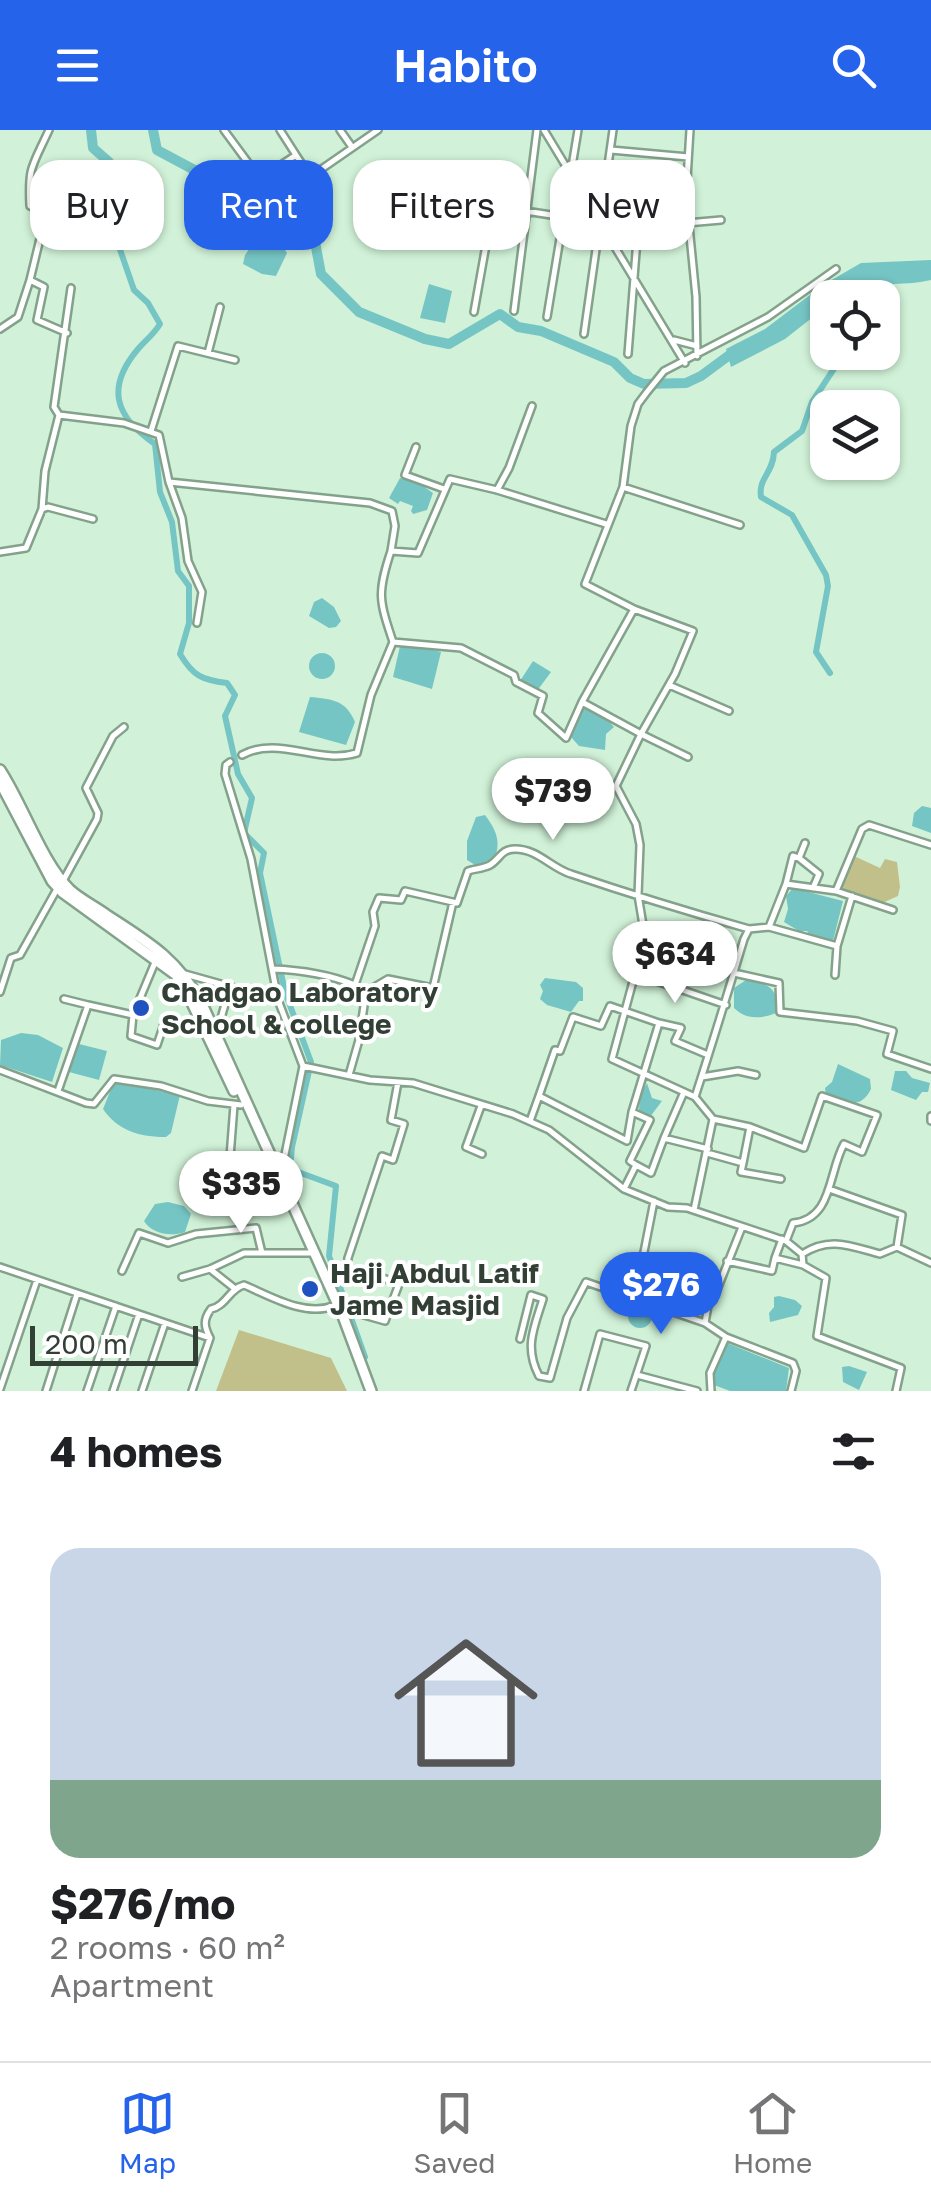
<!DOCTYPE html>
<meta charset="utf-8">
<style>
:root{--surface:#fff;--page:#f2f2f2;--text:#202124;--muted:#757577;--line:#e0e0e0;--accent:#2563eb}
body{margin:0;font-family:"Golos Text",sans-serif;background:var(--page);color:var(--text);height:100vh;display:flex;flex-direction:column;font-size:38px;white-space:nowrap}
*{box-sizing:border-box;margin:0}
p{font-size:32px;color:var(--muted)}
.icon{flex:none;width:55px;height:55px;fill:none;stroke:currentColor;stroke-width:2;stroke-linecap:round;stroke-linejoin:round}
.map{position:relative;height:1261px;overflow:hidden}
.drawer{display:flex;flex-direction:column;background:var(--surface);flex:1}
.drawer>*{flex:none}
.hud{position:absolute;left:30px;top:30px;width:872px;height:90px;display:flex;gap:20px}
.controls{position:absolute;left:810px;top:150px;display:grid;gap:20px}
.controls a{display:grid;place-items:center;width:90px;height:90px;border-radius:20px;background:var(--surface);box-shadow:0 2px 8px #0004;font-size:50px}
.scale{position:absolute;left:30px;bottom:25px;width:168px;box-sizing:border-box;padding-left:10px;border:5px solid #323f35;border-top:0;font-size:28px;line-height:35px;white-space:nowrap;color:#323f35;-webkit-text-stroke:8px #fff;paint-order:stroke}
.price{position:absolute;translate:-50% -85px;padding:0 22px;border-radius:35px;background:#fff;color:#222;font-size:32px;line-height:65px;filter:drop-shadow(0 2px 5px #0008)}
.price::after{content:'';position:absolute;left:50%;top:60px;width:30px;height:22px;margin-left:-15px;background:inherit;clip-path:polygon(0 0,100% 0,50% 100%)}
.price.on{background:var(--accent);color:#fff}
ul{padding:0;list-style:none}
li{display:grid;align-content:center;gap:20px;height:530px;padding:0 50px}
li span{display:grid;place-items:center;height:310px;border-radius:30px;color:#555}
li>.icon{margin-inline-start:auto}
span .icon{width:180px;height:180px;fill:#fffc;stroke-width:1}
li b{font-size:42px}
h2{display:flex;justify-content:space-between;align-items:center;height:120px;padding:0 50px;font-size:42px}
.chip{padding:0 35px;border-radius:30px;background:var(--surface);box-shadow:0 2px 8px #0004;font-size:35px;line-height:90px}
.chip.on{background:var(--accent);color:#fff}
header{display:flex;justify-content:space-between;align-items:center;height:130px;padding:0 50px;background:var(--accent);color:#fff;font-size:45px;font-weight:600}
.menu{display:flex;justify-content:space-around;align-items:center;height:140px;border-top:2px solid var(--line);background:var(--surface);font-size:28px;color:var(--muted)}
.menu a{display:grid;justify-items:center;gap:5px}
.menu .on{color:var(--accent)}
.map>svg:first-child{display:block}
.green{fill:#c1c08b}
.water{fill:#76c5c5}
.lines{fill:none;stroke-linecap:round;stroke-linejoin:round}
.canal{stroke:#76c5c5;stroke-width:6}
.river{stroke:#76c5c5;stroke-width:10}
.minor-casing{stroke:#84a28b;stroke-width:10}
.trunk-casing{stroke:#84a28b;stroke-width:14}
.minor{stroke:#fff;stroke-width:5}
.trunk{stroke:#fff;stroke-width:9}
.poi-dot{fill:#1f52bf;stroke:#fff;stroke-width:4}
.labels{text-anchor:middle;stroke-width:8;stroke-linejoin:round;paint-order:stroke}
.poi-label{font-size:28px;font-weight:bold;fill:#323f35;stroke:#fff;text-anchor:start}
</style>
<header><svg class="icon" aria-label="menu" viewBox="0 0 24 24"><path d="M4 6h16M4 12h16M4 18h16"/></svg>Habito<svg class="icon" aria-label="search" viewBox="0 0 24 24"><circle cx="10" cy="10" r="6"/><path d="M15 15l6 6"/></svg></header>
<div class="map">
<svg width="931" height="1261" viewBox="0 0 931 1261">
<rect width="100%" height="100%" fill="#d1f2d8"/>
<path class="green" d="M854 726 880 738 885 729 897 732 900 757 898 766 880 774 840 759Z
M239 1200 331 1228 347 1261H216Z"/>
<path class="water" d="M252 115 285 120 287 123 276 146 262 144 243 134 245 125Z
M931 130V150C907 156 882 152 858 158 846 161 840 168 828 168L827 176 785 209 731 237 726 219 765 199 823 155 861 133Z
M429 154 452 161 445 193 420 188Z
M400 348 417 352 433 363 427 380 413 384 411 381 413 376 400 371 398 374 389 368Z
M322 468 334 477 341 491 336 497 329 498 309 486 314 472Z
M413 515 441 522 432 559 393 547 400 516Z
M309 536a13 13 0 1 1 26 0a13 13 0 1 1-26 0Z
M533 531 551 542 537 561 520 551Z
M310 567C332 569 346 570 355 592L346 615 299 602Z
M585 576 607 589 614 597 606 604 605 620 579 616 570 606Z
M922 676 931 678V703L912 696 914 683Z
M485 685C497 701 502 713 493 732L475 735 467 730V711L476 687Z
M793 758 843 771 833 811 810 805 807 801H799L784 792 788 779 786 766Z
M545 848 576 852 583 858V871H579L571 882 547 875 540 869 543 861 540 855Z
M746 850C769 852 780 860 776 883 762 889 746 890 734 878V858Z
M21 903 38 905 63 918 52 952 0 935 1 910Z
M79 914 107 921 99 950 69 942Z
M838 934 870 949 871 959C860 981 845 972 826 966L825 958 832 952Z
M895 941H906L912 948 930 953 928 962H922L916 970 891 960Z
M117 952 180 965 171 1003 166 1007C140 1007 118 1001 103 979L113 954Z
M647 953 652 968 662 971 650 987 639 980 640 965Z
M168 1072 184 1076 191 1084 185 1102C171 1107 152 1104 144 1091L155 1074Z
M779 1166 795 1170 802 1176 798 1185 770 1192 769 1183 774 1177V1167Z
M628 1186a12 12 0 1 1 24 0a12 12 0 1 1-24 0Z
M727 1213 789 1238 786 1261H730L714 1255V1243Z
M849 1236 867 1242 859 1260 843 1252 842 1237Z"/>
<g class="lines">
<path class="canal" d="M109 32 106 79 134 160 148 173 160 194C154 204 146 210 138 219 106 257 114 286 155 314L160 362 172 392 178 441 189 456V493L180 524C193 546 202 550 227 553L235 565 225 586 238 644 252 668 244 703 264 723 260 743 285 862 311 932 292 1017 290 1039 336 1056 329 1126 365 1227
M830 543 816 522 828 456 826 445 792 385 761 367C758 348 773 344 774 322L802 301 812 272 845 222"/>
<path class="river" d="M91 0 93 18 109 32
M153 0 157 20 215 51 235 69 293 96 315 112 321 144 359 182 425 209 449 214 500 184 518 197 541 201 614 232 630 248 644 254 686 253 701 246 739 218"/>
<defs>
<path id="minor" d="M49 0C32 37 28 36 30 76L46 84 30 150 44 157 37 190 67 203
M224 0 260 49 296 25 280 0
M340 0 352 17
M544 0 685 233
M690 0 686 65 696 167 697 226
M611 20 688 27
M296 25 315 54
M310 47 378 0
M687 93 721 90
M514 181 537 0
M474 182 493 76 564 87
M547 187 578 0
M0 199 18 187 30 150
M584 204 613 0
M674 210 697 216
M208 223 220 177
M628 224 642 46
M59 285 124 293 159 305 169 352
M151 301 178 216 235 230
M416 317 405 345 444 359
M623 357 740 395
M497 360 509 338 532 276
M42 379 48 377 93 389
M0 422 26 418 42 379 45 341 59 285 54 277 71 158
M634 479 582 572 641 604 616 656 636 694 640 715 638 765 645 807 612 929 695 967 713 989 694 1080
M197 493 202 462 188 431 182 388 169 352 370 373 392 381 395 396 391 421
M393 512 461 518 514 545 516 552 543 566 538 583 566 608 582 572
M669 555 729 581
M242 625C279 605 318 635 357 623L371 565 393 512C379 470 377 463 391 421L418 423 450 349 497 360 606 394
M688 627 641 604 675 544 693 501 634 479 585 454 623 357 631 296 638 274 647 262 664 241 768 187 836 139
M230 632 226 635 225 644 251 729 278 870 303 936 281 1044
M805 713 799 728 819 744 813 758
M63 751 97 689 98 683 86 658 113 606 124 597
M786 754 793 726 799 728
M836 761 893 780
M769 797 837 816 852 766
M272 839C301 840 328 844 355 855
M734 843 779 853 780 882 857 891 893 901 887 924 931 939
M185 844 278 870
M636 844 726 875
M835 845 837 816
M0 862 11 828 20 825 57 759
M366 862 388 849 433 858 453 772
M64 869 88 875
M133 885 131 906 157 915 166 888 186 894 200 889
M659 893 681 898 675 911 708 925
M217 902 230 857
M303 936 370 950 413 953 513 984 549 1000 624 1059 668 1077 687 1078 786 1111 802 1124C830 1106 850 1116 880 1124L897 1117 931 1133
M0 940 86 973 94 974 114 949 161 956 208 971 241 975
M349 945 359 910 366 862 355 855 375 796 373 782 379 768 401 770 405 761 457 773 468 741C474 739 485 738 490 735 500 729 501 719 515 719 538 719 551 738 571 744 630 764 689 782 749 799
M702 947 738 941 756 945
M58 961 88 875 133 885 156 830
M539 966 555 920 560 921 573 887 601 896 610 876 659 893 632 982 650 990 630 1031 636 1035 624 1059
M695 967C712 915 728 862 744 809L749 799 769 797 786 754 836 761 862 699 869 695 931 715
M234 975 228 1053 277 1052
M481 976 466 1017 482 1024
M931 986V991
M713 989 750 997 804 1018 822 966 877 985 862 1022 844 1014C828 1043 833 1089 793 1093L786 1111
M530 991 539 966 627 1011 632 982
M664 1008 684 962
M707 1023 743 1033 741 1042 781 1049
M743 1033 750 997
M636 1035 651 1043 664 1008 708 1019
M829 1059 902 1085 897 1117
M782 1109 775 1128 803 1135
M802 1124 803 1135 826 1148 817 1206 901 1238 896 1261
M727 1131 772 1141 775 1128
M0 1137 210 1208
M210 1139 234 1158
M122 1141 139 1103 168 1113 196 1104 256 1098 262 1123
M182 1147 210 1139 244 1123H310
M635 1168 654 1071
M343 1186 357 1183 385 1191 399 1154 364 1141 362 1145 347 1139 348 1128 382 1026 393 1030 404 994 391 990 398 952
M705 1193 709 1170H713L742 1097
M520 1209 531 1165 543 1169C534 1198 524 1217 539 1246L550 1248 567 1188 586 1152 705 1193 726 1207 793 1233 796 1241 791 1261
M637 1245 697 1261
M0 1259 37 1150
M46 1261 77 1164
M87 1261 116 1176
M113 1261 139 1184
M142 1261 165 1193
M192 1261 210 1208C204 1196 203 1190 211 1179 226 1176 229 1159 244 1155 270 1166 305 1187 333 1176
M584 1261 600 1204 646 1216 631 1261
M711 1261 710 1243 726 1207"/>
<path id="trunk" d="M0 640C23 675 42 733 70 760 81 770 96 777 108 786 150 813 177 829 202 874L343 1186 371 1261
M0 652 52 751 62 762 175 844 185 858 234 961"/>
</defs>
<use href="#minor" class="minor-casing"/>
<use href="#trunk" class="trunk-casing"/>
<use href="#minor" class="minor"/>
<use href="#trunk" class="trunk"/>
</g>
<g class="poi-dot">
<circle cx="141" cy="878" r="10"/>
<circle cx="310" cy="1159" r="10"/>
</g>
<g class="labels">
<g class="poi-label">
<text x="161" y="872">Chadgao Laboratory<tspan x="161" dy="32">School &amp; college</tspan></text>
<text x="330" y="1153">Haji Abdul Latif<tspan x="330" dy="32">Jame Masjid</tspan></text>
</g>
</g>
</svg>
<div class="controls">
<a><svg class="icon" aria-label="locate" viewBox="0 0 24 24"><circle cx="12" cy="12" r="6"/><path d="M12 2v4M12 18v4M2 12h4M18 12h4"/></svg></a>
<a><svg class="icon" aria-label="layers" viewBox="0 0 24 24"><path d="M12 4l9 5-9 5-9-5zM3 14l9 5 9-5"/></svg></a>
</div>
<div class="scale">200 m</div>
<b class="price" style="left:553px;top:713px">$739</b>
<b class="price" style="left:675px;top:876px">$634</b>
<b class="price" style="left:241px;top:1106px">$335</b>
<b class="price on" style="left:661px;top:1207px">$276</b>
<div class="hud">
<a class="chip">Buy</a>
<a class="chip on">Rent</a>
<a class="chip">Filters</a>
<a class="chip">New</a>
</div>
</div>
<section class="drawer">
<h2>4 homes<svg class="icon" aria-label="filters" viewBox="0 0 24 24"><path d="M4 7h16M4 17h16"/><circle cx="9" cy="7" r="2"/><circle cx="15" cy="17" r="2"/></svg></h2>
<ul>
<li><span style="background:linear-gradient(#c9d6e8 75%,#7fa58c 0)"><svg class="icon" aria-label="home" viewBox="0 0 24 24"><path d="M3 11l9-7 9 7M6 9v11h12V9"/></svg></span><div><b>$276/mo</b><p>2 rooms · 60 m²</p><p>Apartment</p></div></li>
</ul>
</section>
<nav class="menu">
<a class="on"><svg class="icon" aria-label="map" viewBox="0 0 24 24"><path d="M3 6l6-2 6 2 6-2v14l-6 2-6-2-6 2zM9 4v14M15 6v14"/></svg>Map</a>
<a><svg class="icon" aria-label="saved" viewBox="0 0 24 24"><path d="M7 4h10v16l-5-4-5 4z"/></svg>Saved</a>
<a><svg class="icon" aria-label="home" viewBox="0 0 24 24"><path d="M3 11l9-7 9 7M6 9v11h12V9"/></svg>Home</a>
</nav>
